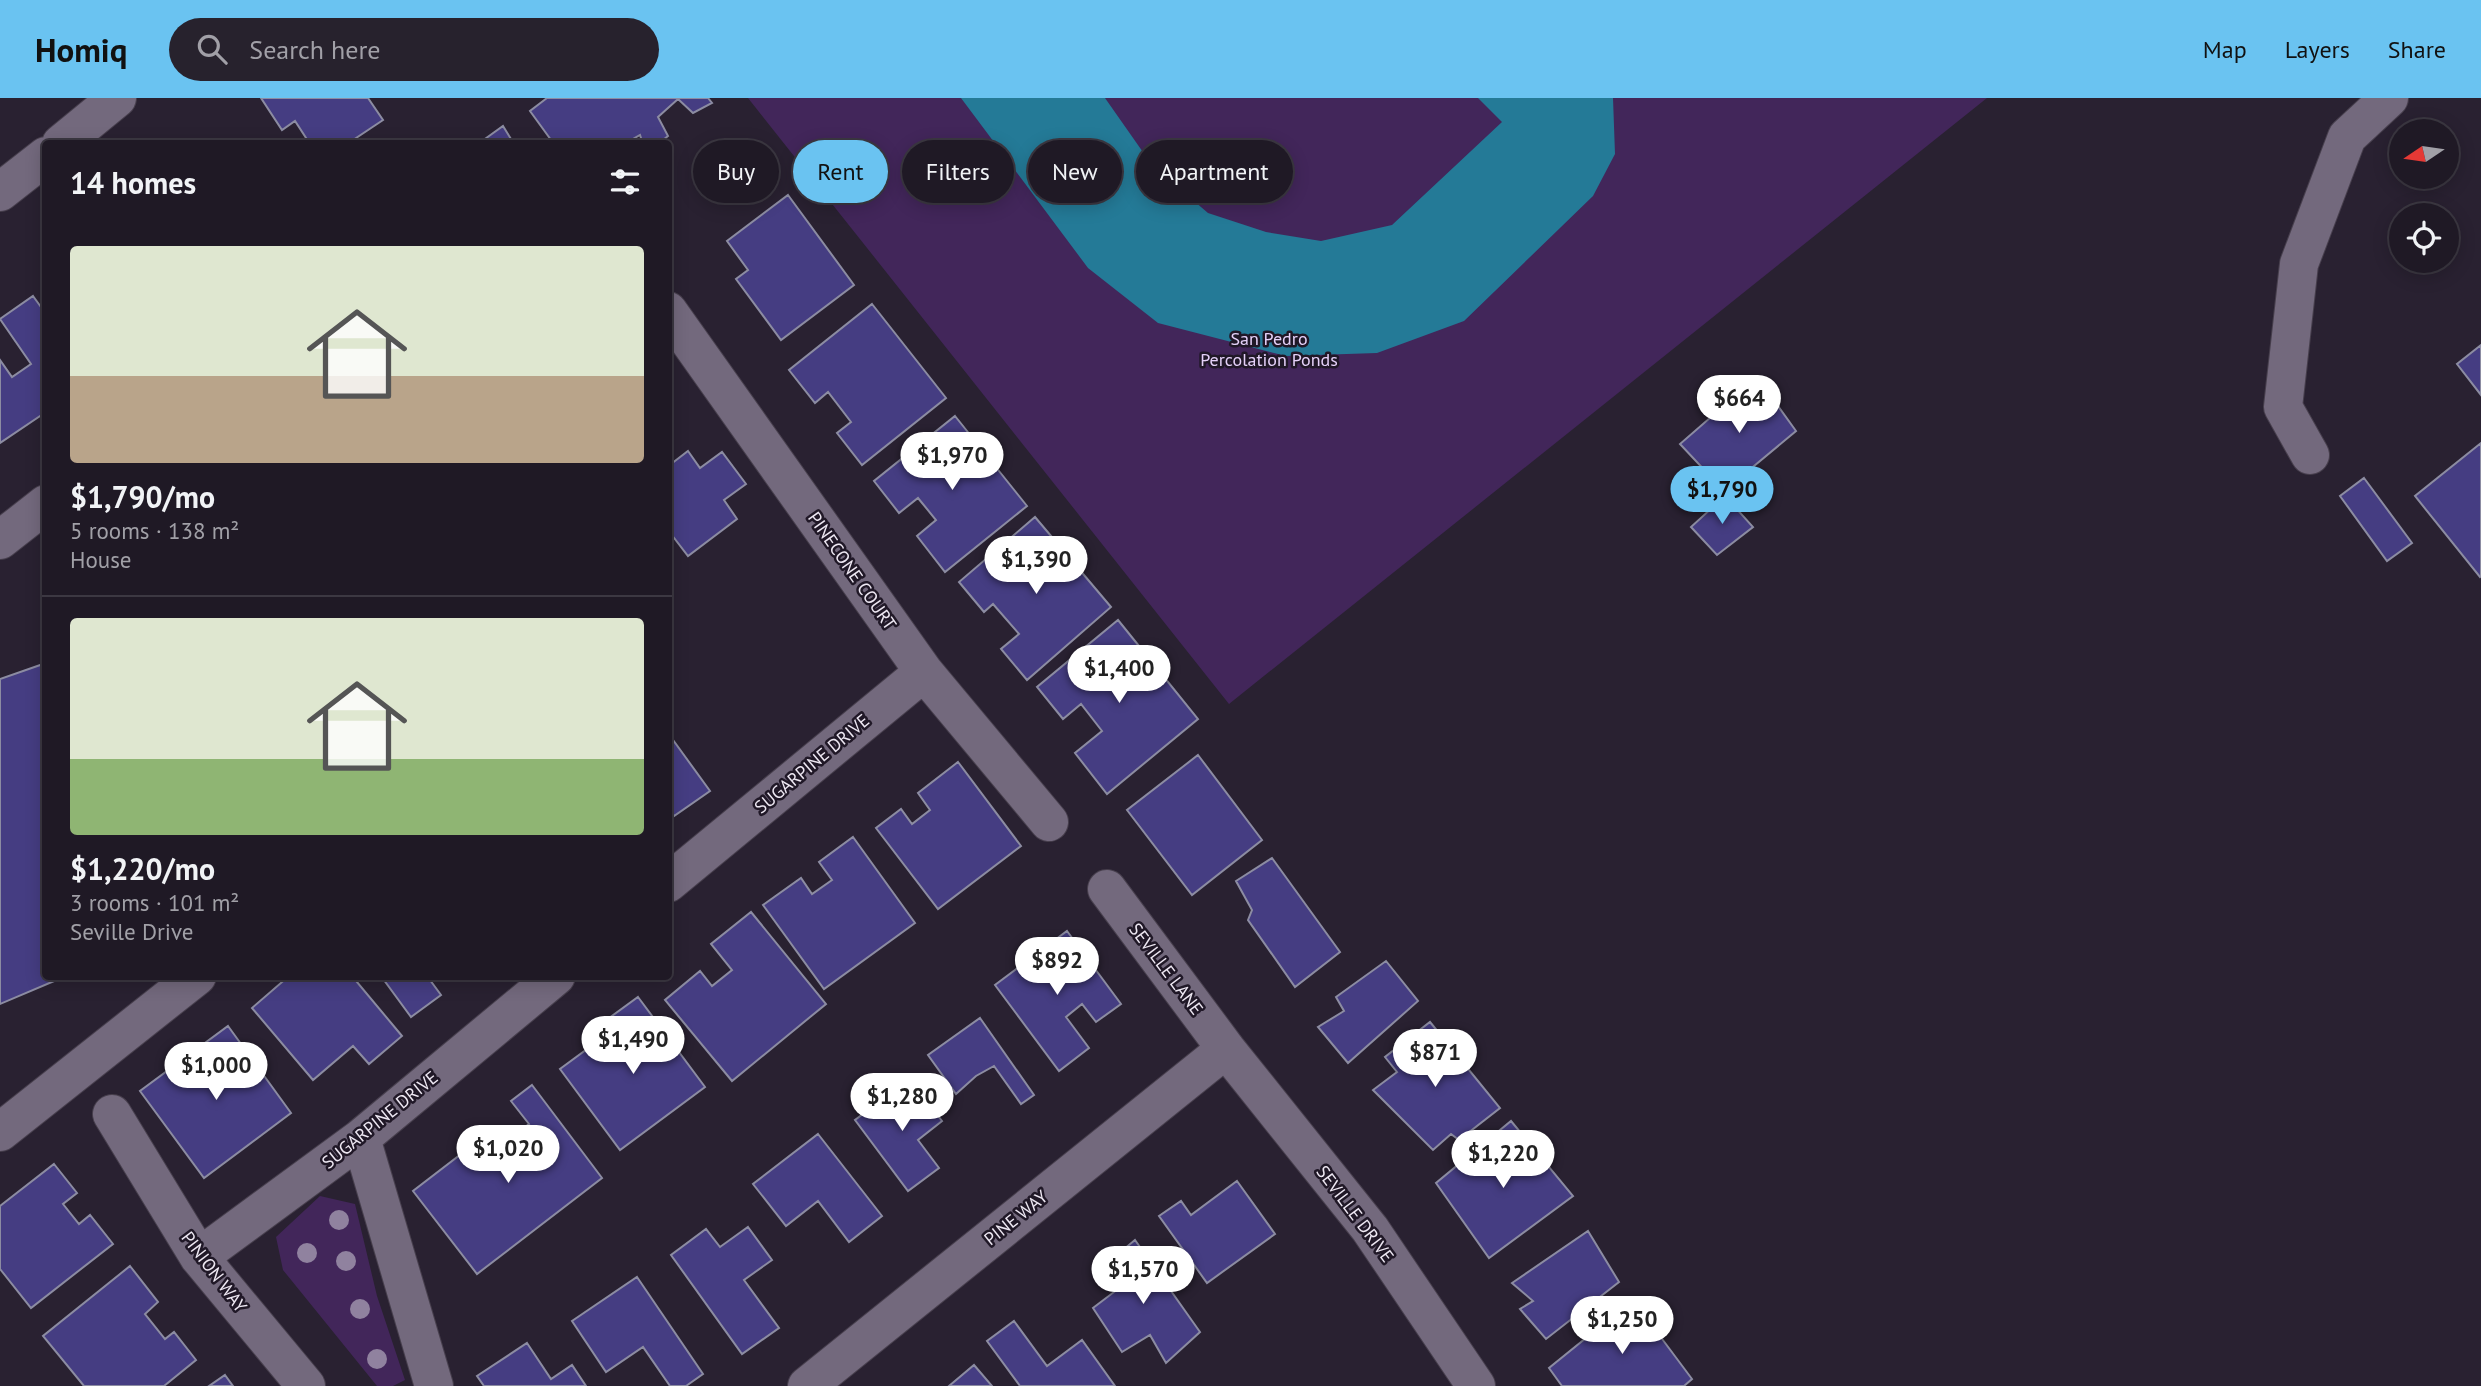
<!DOCTYPE html>
<meta charset="utf-8">
<style>
:root{--surface:#1f1925;--page:#27222d;--text:#f1f3f6;--muted:#a1a0a7;--line:#3c3842;--accent:#6ac3f1}
body{margin:0;font-family:"PT Sans",sans-serif;background:var(--page);color:var(--text);height:100vh;display:flex;flex-direction:column;font-size:26px;white-space:nowrap}
*{box-sizing:border-box;margin:0}
p{font-size:23px;color:var(--muted)}
.icon{flex:none;width:38px;height:38px;fill:none;stroke:currentColor;stroke-width:2;stroke-linecap:round;stroke-linejoin:round}
.map{position:relative;flex:1;overflow:hidden}
.sheet{position:absolute;left:42px;top:42px;width:630px;height:840px;display:flex;flex-direction:column;background:var(--surface);border-radius:7px;box-shadow:0 4px 18px #0003,0 0 0 2px var(--line)}
.sheet>*{flex:none}
.hud{position:absolute;left:693px;top:42px;width:665px;height:63px;display:flex;gap:14px}
.needle{width:46px;rotate:257deg}
.controls{position:absolute;left:2389px;top:21px;display:grid;gap:14px}
.controls a{display:grid;place-items:center;width:70px;height:70px;border-radius:50%;background:var(--surface);box-shadow:0 4px 18px #0003,0 0 0 2px var(--line);font-size:35px}
.price{position:absolute;translate:-50% -60px;padding:0 16px;border-radius:24px;background:#fff;color:#222;font-size:23px;line-height:46px;filter:drop-shadow(0 2px 4px #0008)}
.price::after{content:'';position:absolute;left:50%;top:42px;width:21px;height:16px;margin-left:-10px;background:inherit;clip-path:polygon(0 0,100% 0,50% 100%)}
.price.on{background:var(--accent);color:#111}
ul{padding:0;list-style:none}
li{display:grid;align-content:center;gap:14px;height:371px;padding:0 28px}
li+li{border-top:2px solid var(--line)}
li span{display:grid;place-items:center;height:217px;border-radius:7px;color:#555}
li>.icon{margin-inline-start:auto}
span .icon{width:126px;height:126px;fill:#fffc;stroke-width:1}
li b{font-size:30px}
h2{display:flex;justify-content:space-between;align-items:center;height:84px;padding:0 28px;font-size:30px}
.pill{padding:0 24px;border-radius:32px;background:var(--surface);box-shadow:0 4px 18px #0003,0 0 0 2px var(--line);font-size:24px;line-height:63px}
.pill.on{background:var(--accent);color:#111}
header{display:flex;align-items:center;gap:42px;box-sizing:border-box;height:98px;padding:0 35px;background:var(--accent);color:#111}
header strong{font-size:33px}
nav{display:flex;gap:38px;margin-inline-start:auto;font-size:24px}
.search{width:490px;height:63px;background:var(--page);display:flex;align-items:center;gap:18px;box-sizing:border-box;padding:0 24px;border-radius:38px;color:var(--muted);font-size:26px}
.map>svg:first-child{display:block}
.green{fill:#42265a}
.water{fill:#247a97}
.building{fill:#453d82;stroke:#8c8ca2;stroke-width:2}
.lines{fill:none;stroke-linecap:round;stroke-linejoin:round}
.minor-casing{stroke:#473f4d;stroke-width:40}
.minor{stroke:#73697d;stroke-width:38}
.tree{fill:#90829f}
.labels{text-anchor:middle;stroke-width:5;stroke-linejoin:round;paint-order:stroke}
.park-label{font-size:18px;fill:#e5d1f9;stroke:#201827}
.street-label{font-size:18px;fill:#eee8f3;stroke:#201827}
</style>
<header>
<strong>Homiq</strong>
<div class="search"><svg class="icon" aria-label="search" viewBox="0 0 24 24"><circle cx="10" cy="10" r="6"/><path d="M15 15l6 6"/></svg>Search here</div>
<nav><a>Map</a><a>Layers</a><a>Share</a></nav>
</header>
<div class="map">
<svg width="2481" height="1288" viewBox="0 0 2481 1288">
<rect width="100%" height="100%" fill="#292131"/>
<path class="green" d="M748 0H1987L1229 606Z
M320 1098 355 1106 377 1198 405 1282 393 1288H377L283 1172 276 1139Z"/>
<path class="water" d="M961 0H1105L1152 67 1208 115 1266 134 1321 143 1392 127 1502 24 1478 0H1613L1615 56 1593 98 1464 223 1377 255 1286 258 1158 225 1088 170Z"/>
<path class="building" d="M261 0H368L383 22 347 46H310L295 23 282 32Z
M547 0H708L712 5 693 15 678 1 658 19 668 38 658 46H643L640 37 624 46H554L530 13Z
M503 28 514 46H478Z
M788 97 854 187 781 242 736 181 748 172 727 143Z
M33 198 46 216V314L0 345V262L12 279 31 266 0 221Z
M872 206 946 300 862 367 837 335 851 324 828 294 815 305 789 272Z
M2481 247V297L2457 266Z
M1757 279 1796 333 1724 393 1680 346Z
M955 318 1027 408 945 474 917 438 936 422 918 400 899 415 874 383Z
M2481 345V478L2480 479 2415 398Z
M688 353 700 370 722 354 746 386 724 402 737 421 688 458 668 432V364L671 366Z
M2364 380 2412 445 2387 463 2340 398Z
M1725 398 1753 429 1717 457 1691 429Z
M1035 419 1111 509 1027 582 1001 551 1019 536 993 506 984 514 959 484Z
M1118 522 1198 621 1107 696 1075 655 1102 633 1081 606 1063 621 1037 589Z
M46 565V878H66L0 906V581Z
M668 635 710 693 674 718 668 709Z
M1198 657 1262 742 1192 797 1127 712Z
M958 664 1021 748 938 811 876 730 901 711 912 726 930 712 918 695Z
M853 739 915 825 824 891 763 807 801 780 812 796 832 782 819 764Z
M1272 760 1340 854 1295 889 1248 822 1252 812 1236 783Z
M751 814 826 906 732 983 665 902 700 873 712 888 732 872 711 846Z
M1067 833 1121 906 1096 924 1082 906 1066 919 1089 950 1059 973 995 887Z
M1386 863 1418 903 1348 965 1318 929 1344 913 1336 899Z
M289 878H352L402 938 369 966 353 948 313 982 252 910Z
M381 878H427L441 897 411 919Z
M638 899 705 989 620 1052 560 971 594 946 603 959 621 946 605 923Z
M980 920 1034 997 1021 1006 994 968 976 978 956 996 928 957Z
M1430 924 1500 1010 1459 1042 1451 1036 1433 1052 1373 992 1397 974 1385 959Z
M228 928 291 1015 204 1080 140 993Z
M910 981 942 1023 918 1042 939 1070 908 1093 855 1022Z
M532 987 602 1080 477 1176 413 1093 482 1040 492 1054 529 1026 511 1003Z
M1511 1023 1573 1098 1489 1160 1436 1085Z
M818 1036 882 1118 849 1144 818 1103 786 1128 753 1086Z
M54 1066 77 1095 63 1106 79 1126 90 1117 113 1146 31 1210 0 1171V1108Z
M1237 1083 1275 1136 1207 1185 1159 1118 1181 1103 1191 1117Z
M748 1129 772 1162 744 1182 779 1230 742 1256 671 1157 706 1131 720 1149Z
M1588 1133 1619 1184 1546 1241 1520 1211 1533 1203 1512 1185Z
M1135 1142 1200 1234 1166 1265 1150 1237 1122 1254 1093 1210 1118 1191 1099 1172Z
M130 1168 158 1204 145 1216 165 1241 174 1234 196 1262 164 1288H84L43 1238Z
M637 1179 703 1276 686 1288H670L643 1249 606 1274 572 1223Z
M1633 1202 1692 1281 1684 1288H1562L1549 1270Z
M1014 1223 1047 1268 1082 1242 1115 1288H1020L987 1243Z
M527 1245 551 1281 572 1267 586 1288H484L477 1278Z
M974 1267 992 1288H949Z
M225 1277 233 1288H209Z"/>
<g class="lines">
<defs>
<path id="minor" d="M61 46 117 0
M0 94 46 58
M668 213 924 574 1049 724
M2310 357 2283 309 2299 166 2347 39 2389 0
M0 442 46 406
M668 785 924 574
M1107 791 1226 951 1370 1131 1476 1288
M112 1016 199 1159 306 1288
M0 1034 197 878
M361 1040 434 1288
M199 1159 361 1040 556 878
M807 1288 1226 951"/>
</defs>
<use href="#minor" class="minor-casing"/>
<use href="#minor" class="minor"/>
</g>
<g class="tree">
<circle cx="339" cy="1122" r="10"/>
<circle cx="307" cy="1155" r="10"/>
<circle cx="346" cy="1163" r="10"/>
<circle cx="360" cy="1211" r="10"/>
<circle cx="377" cy="1261" r="10"/>
</g>
<g class="labels">
<g class="park-label">
<text x="1269" y="247">San Pedro<tspan x="1269" dy="21">Percolation Ponds</tspan></text>
</g>
<g class="street-label">
<text transform="translate(852 473) rotate(55)" y="6">PINECONE COURT</text>
<text transform="translate(812 666) rotate(-40)" y="6">SUGARPINE DRIVE</text>
<text transform="translate(1166 871) rotate(53)" y="6">SEVILLE LANE</text>
<text transform="translate(380 1022) rotate(-39)" y="6">SUGARPINE DRIVE</text>
<text transform="translate(1355 1116) rotate(53)" y="6">SEVILLE DRIVE</text>
<text transform="translate(1016 1120) rotate(-39)" y="6">PINE WAY</text>
<text transform="translate(214 1174) rotate(53)" y="6">PINION WAY</text>
</g>
</g>
</svg>
<div class="controls">
<a><svg class="needle" viewBox="-14 -14 28 28"><path d="M0-13l5 13h-10z" fill="#e53935"/><path d="M0 13l5-13h-10z" fill="#a1a0a7"/></svg></a>
<a><svg class="icon" aria-label="locate" viewBox="0 0 24 24"><circle cx="12" cy="12" r="6"/><path d="M12 2v4M12 18v4M2 12h4M18 12h4"/></svg></a>
</div>
<b class="price" style="left:1739px;top:337px">$664</b>
<b class="price" style="left:952px;top:394px">$1,970</b>
<b class="price on" style="left:1722px;top:428px">$1,790</b>
<b class="price" style="left:1036px;top:498px">$1,390</b>
<b class="price" style="left:1119px;top:607px">$1,400</b>
<b class="price" style="left:1057px;top:899px">$892</b>
<b class="price" style="left:633px;top:978px">$1,490</b>
<b class="price" style="left:1435px;top:991px">$871</b>
<b class="price" style="left:216px;top:1004px">$1,000</b>
<b class="price" style="left:902px;top:1035px">$1,280</b>
<b class="price" style="left:508px;top:1087px">$1,020</b>
<b class="price" style="left:1503px;top:1092px">$1,220</b>
<b class="price" style="left:1143px;top:1208px">$1,570</b>
<b class="price" style="left:1622px;top:1258px">$1,250</b>
<div class="hud">
<a class="pill">Buy</a>
<a class="pill on">Rent</a>
<a class="pill">Filters</a>
<a class="pill">New</a>
<a class="pill">Apartment</a>
</div>
<section class="sheet">
<h2>14 homes<svg class="icon" aria-label="filters" viewBox="0 0 24 24"><path d="M4 7h16M4 17h16"/><circle cx="9" cy="7" r="2"/><circle cx="15" cy="17" r="2"/></svg></h2>
<ul>
<li><span style="background:linear-gradient(#dfe7d0 60%,#b9a48a 0)"><svg class="icon" aria-label="home" viewBox="0 0 24 24"><path d="M3 11l9-7 9 7M6 9v11h12V9"/></svg></span><div><b>$1,790/mo</b><p>5 rooms · 138 m²</p><p>House</p></div></li>
<li><span style="background:linear-gradient(#dfe7d0 65%,#8fb573 0)"><svg class="icon" aria-label="home" viewBox="0 0 24 24"><path d="M3 11l9-7 9 7M6 9v11h12V9"/></svg></span><div><b>$1,220/mo</b><p>3 rooms · 101 m²</p><p>Seville Drive</p></div></li>
</ul>
</section>
</div>
